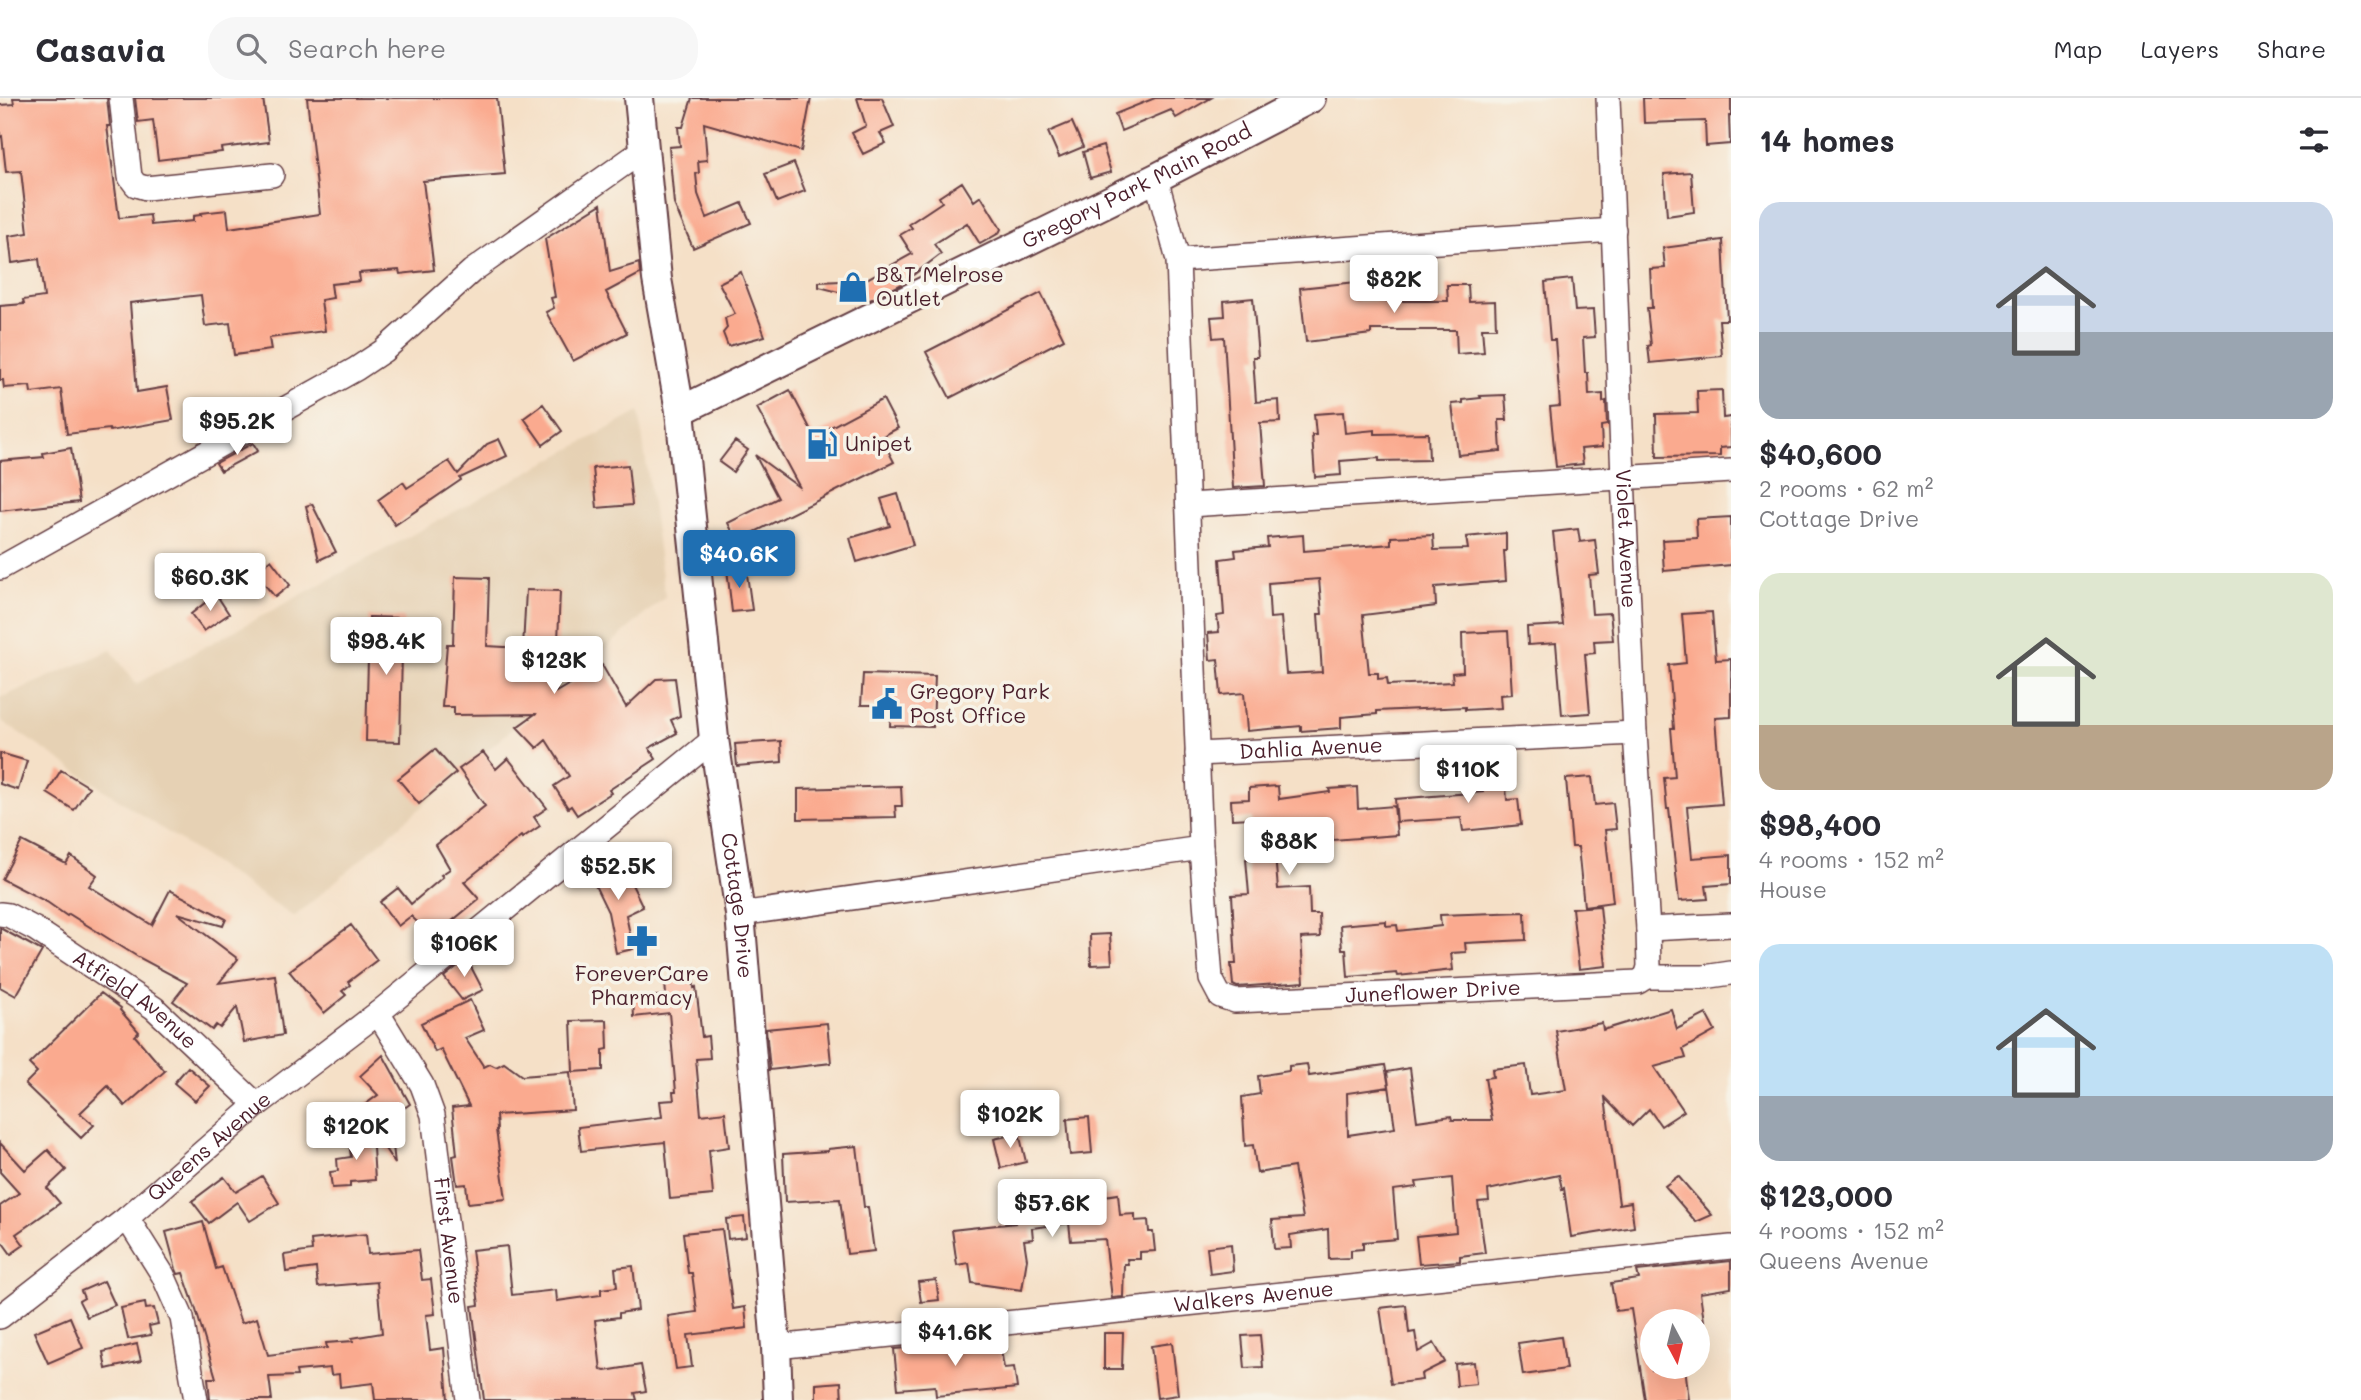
<!DOCTYPE html>
<meta charset="utf-8">
<style>
:root{--surface:#fff;--page:#f7f7f7;--text:#2b2b33;--muted:#7c7c81;--line:#e1e1e2;--accent:#1f6fb2}
body{margin:0;font-family:Mali,sans-serif;background:var(--page);color:var(--text);height:100vh;display:flex;flex-direction:column;font-size:26px;white-space:nowrap}
*{box-sizing:border-box;margin:0}
p{font-size:23px;color:var(--muted)}
.icon{flex:none;width:38px;height:38px;fill:none;stroke:currentColor;stroke-width:2;stroke-linecap:round;stroke-linejoin:round}
.map{position:relative;flex:1;overflow:hidden}
.sheet{display:flex;flex-direction:column;background:var(--surface);width:630px}
.sheet>*{flex:none}
.needle{width:46px;rotate:173deg}
.tools{position:absolute;left:1640px;top:1211px;display:grid;gap:14px}
.tools a{display:grid;place-items:center;width:70px;height:70px;border-radius:50%;background:var(--surface);box-shadow:0 7px 28px #0002;font-size:35px}
.price{position:absolute;translate:-50% -60px;padding:0 16px;border-radius:7px;background:#fff;color:#222;font-size:23px;line-height:46px;filter:drop-shadow(0 2px 4px #0008)}
.price::after{content:'';position:absolute;left:50%;top:42px;width:21px;height:16px;margin-left:-10px;background:inherit;clip-path:polygon(0 0,100% 0,50% 100%)}
.price.selected{background:var(--accent);color:#fff}
ul{padding:0;list-style:none}
li{display:grid;align-content:center;gap:14px;height:371px;padding:0 28px}
li span{display:grid;place-items:center;height:217px;border-radius:21px;color:#555}
li>.icon{margin-inline-start:auto}
span .icon{width:126px;height:126px;fill:#fffc;stroke-width:1}
li b{font-size:30px}
h2{display:flex;justify-content:space-between;align-items:center;height:84px;padding:0 28px;font-size:30px}
header{display:flex;align-items:center;gap:42px;box-sizing:border-box;height:98px;padding:0 35px;background:var(--surface);border-bottom:2px solid var(--line)}
header strong{font-size:33px}
nav{display:flex;gap:38px;margin-inline-start:auto;font-size:24px}
.search{width:490px;height:63px;background:var(--page);display:flex;align-items:center;gap:18px;box-sizing:border-box;padding:0 24px;border-radius:28px;color:var(--muted);font-size:26px}
main{display:flex;flex:1;min-height:0}
.map>svg:first-child{display:block}
.built{fill:#e6d1b4}
.building{fill:#faaa8f;fill-rule:evenodd}
.lines{fill:none;stroke-linecap:round;stroke-linejoin:round}
.minor-casing{stroke:#643c42;stroke-width:26}
.tertiary-casing{stroke:#643c42;stroke-width:32}
.minor{stroke:#fff;stroke-width:23}
.tertiary{stroke:#fff;stroke-width:28}
.labels{text-anchor:middle;stroke-width:7;stroke-linejoin:round;paint-order:stroke}
.street-label{font-size:21px;fill:#4a1f2b;stroke:#f7f3e8}
.poi-label{font-size:21px;fill:#4a1f2b;stroke:#f7f3e8;text-anchor:start}
</style>
<header>
<strong>Casavia</strong>
<div class="search"><svg class="icon" aria-label="search" viewBox="0 0 24 24"><circle cx="10" cy="10" r="6"/><path d="M15 15l6 6"/></svg>Search here</div>
<nav><a>Map</a><a>Layers</a><a>Share</a></nav>
</header>
<main>
<div class="map">
<svg width="1731" height="1302" viewBox="0 0 1731 1302">
<rect width="100%" height="100%" fill="#f7f3e8"/>
<filter id="ink" filterUnits="userSpaceOnUse"><feTurbulence type="fractalNoise" baseFrequency=".0143" numOctaves="2"/><feDisplacementMap in="SourceGraphic" scale="14" xChannelSelector="R" yChannelSelector="G"/><feConvolveMatrix kernelMatrix="1 2 1 2 8 2 1 2 1" color-interpolation-filters="sRGB"/></filter>
<filter id="wash" filterUnits="userSpaceOnUse"><feTurbulence type="fractalNoise" baseFrequency=".00686" numOctaves="4" result="noise"/><feDisplacementMap in="SourceGraphic" scale="28" xChannelSelector="R" yChannelSelector="G"/><feGaussianBlur stdDeviation="1.57" result="paint"/><feColorMatrix in="noise" values="0 0 0 0 0 0 0 0 0 0 0 0 0 0 0 0 0 1.4 0 .05"/><feComposite in="paint" operator="in"/></filter>
<g filter="url(#wash)">
<rect width="100%" height="100%" fill="#f5e0c7"/>
<path class="built" d="M639 314 665 499 294 819 0 622V600L111 552 136 586Z"/>
<g id="blocks">
<path class="building" d="M13 0H107L110 28H107L119 120 150 117 151 127 193 123V118L201 117 200 115 227 112 229 130 320 116 307 0H497L505 76 423 83 434 172 400 176 399 172 359 175 360 183 331 186 333 200 321 202 325 233 269 240 271 252 234 257 230 225 205 228 201 197 130 205 137 294 167 289 173 322 110 333 109 331 67 336 61 291 31 295 30 288 4 290 3 282H0V208L24 206 23 202 44 199 39 161 12 165 9 138 28 135 21 73 6 74 2 38 0 39V7L14 6Z
M135 0H263L269 44 221 50 222 54 158 62 153 22 138 24Z
M692 0H811L801 53 704 25 707 62 698 63 699 75 696 76 698 96 707 120 742 105 751 125 693 150 674 106 669 49 680 48 678 29H683Z
M857 0H882L894 29 880 35 886 45 863 56 852 35 866 28Z
M1155 0H1211L1176 20 1171 12 1121 33 1115 16Z
M1643 0H1731V18H1729L1730 46 1706 48 1705 23 1644 25Z
M1072 24 1083 49 1059 59 1048 34Z
M1103 48 1111 74 1090 80 1083 54Z
M794 65 805 93 777 104 765 76Z
M1691 74 1694 114 1667 118 1664 76Z
M962 84 974 103 981 98 1001 131 999 135 980 146 967 125 934 146 941 156 900 187 870 202 819 189V184L865 182 912 156 900 137 912 130 909 126 942 104 939 99Z
M601 106 610 174 639 165 640 176 606 194 627 235 573 263 546 214 554 210 551 200 555 199 545 141Z
M1723 142 1727 222H1719L1722 258 1650 265 1648 248 1651 247 1647 210H1652L1650 171 1665 170 1663 150Z
M741 174 765 238 728 248 723 235 727 230 725 220 735 216 719 185Z
M1572 181 1575 213 1593 212 1595 239 1583 240 1585 275H1588L1589 297 1603 296V304L1606 303 1607 327 1601 328 1602 349 1581 351 1583 366 1556 369 1550 309 1560 308 1555 242H1550L1545 184Z
M1356 184 1358 203H1448L1447 187H1468L1469 204 1495 203 1496 230H1482L1484 254 1457 256 1456 232H1371V236L1306 244 1300 190Z
M1041 195 1064 241 950 300 926 254Z
M1253 200 1258 259H1253L1256 304 1279 302 1280 324 1260 325 1265 388 1233 390 1224 239 1213 240 1211 219 1225 218 1224 203Z
M790 292 814 338 883 301 898 330 881 339 894 364 737 443 728 425 778 400 755 357 800 390 757 310Z
M1722 292 1723 320 1731 319V349L1720 350V358L1657 359 1656 316 1698 315 1697 293Z
M1505 297 1507 322H1499L1501 353 1458 357 1452 306 1463 305V302L1481 300 1480 298Z
M543 306 562 333 543 347 524 320Z
M1343 314 1345 335 1375 332V336L1428 335 1429 362 1379 363V360L1340 363 1341 377 1315 379 1312 337H1316L1314 316Z
M499 341 507 358 460 380 461 382 395 427 378 402 403 384 407 390 449 363 458 376 487 346Z
M735 343 748 352 733 374 719 364Z
M253 345 258 353 221 373 216 365Z
M71 350 79 404 0 413V363L44 359 43 355Z
M628 367 632 407 597 410 593 370Z
M898 396 913 447 857 464 850 440 890 428 881 401Z
M312 406 336 454 319 462 306 408Z
M1731 419V467L1664 473 1662 442 1697 440 1696 421Z
M1578 431 1580 444 1595 442 1599 476 1589 477 1592 516 1610 515 1613 542 1594 543 1595 555 1585 556 1590 615 1562 617 1556 545 1528 547 1527 529 1563 527 1553 434Z
M1506 435V453H1504L1506 483 1435 489 1436 508 1363 517 1369 575H1378V581L1387 580 1388 587 1453 584 1452 575 1463 574 1462 535 1508 533 1512 596 1500 597 1501 610 1465 612V609L1377 613V616L1341 619V630L1301 633V628L1247 633 1244 595 1221 597 1218 561 1210 562 1208 535 1219 534 1217 518 1224 517 1220 461 1236 459 1235 452 1268 449 1267 440 1303 437 1304 453 1391 446V439L1433 437 1434 452 1468 451 1466 439ZM1319 481 1322 516H1318L1322 574 1286 576 1281 519 1270 520 1268 485Z
M271 462 290 487 275 499 255 475Z
M746 469 752 512 732 514 727 471Z
M455 479 489 480 487 548 523 550 526 492 560 493 556 594 602 567 626 609 656 581 675 580 680 618 671 622 677 635 649 650 656 661 609 692 611 695 577 717 571 708 568 710 554 688 569 678 546 642 537 650 517 629 535 616 454 617V609H442L447 546H453Z
M216 496 229 516 204 533 191 516Z
M1712 514 1716 562 1731 561V619L1715 620 1722 706 1687 709 1692 760 1731 757V786L1706 788 1708 801 1679 803 1669 711H1667L1664 680 1675 679 1671 630H1674L1669 567 1686 565 1682 516Z
M369 519 404 520V533H416V555L402 554 400 644 366 643Z
M863 576 935 578 933 629 890 628 891 607H861Z
M781 643 782 664 737 668 735 646Z
M435 651 456 675 419 706 398 681Z
M483 654 496 671 508 660 547 710 534 719 540 728 522 740 521 738 464 784 479 801 451 824 457 832 440 846 411 818 398 828 380 804 398 790 411 806 443 779 441 777 450 771 436 747 485 708 459 671Z
M0 655 27 663 18 692 0 686Z
M1504 664 1507 702 1518 701 1521 727 1463 733 1461 720 1397 724 1395 701 1483 694 1481 666Z
M61 672 89 689 74 712 47 695Z
M1592 679 1595 707 1613 705 1616 731 1605 732 1613 804 1584 808 1578 749H1572L1566 681Z
M901 688 902 708H895L896 719 798 721V691Z
M1278 688 1279 701 1330 694 1329 691 1357 689 1358 711 1394 708 1397 737 1333 742V738L1281 743 1282 756 1275 757 1278 791 1309 789 1310 816H1319L1320 839 1301 840 1304 884 1237 889 1233 887 1231 866H1236L1232 797 1249 796 1246 761 1254 760 1251 720 1232 721 1231 702 1249 701V690Z
M22 743 66 766 71 758 97 777 89 788 152 827 170 792 226 821 223 828 177 815 238 861 219 885 275 877 283 937 244 944 237 909 220 930 216 927 212 932 173 903 187 885 138 859 69 816 67 818 47 804 2 781Z
M620 762 643 809 626 817 633 851 616 855 608 814 590 777Z
M1600 808 1606 868 1579 871 1572 810Z
M1525 814 1526 842 1465 845 1466 854 1451 855 1453 872 1398 878 1397 875 1348 879 1346 851H1342L1340 827 1386 823V828L1397 827 1398 833 1441 828 1440 817Z
M351 827 377 862 348 884 350 887 342 893 346 897 324 915 289 873Z
M0 830 42 853 16 898 0 889Z
M1110 836 1112 866 1091 867 1090 837Z
M474 855 478 859 469 865 483 892 462 902 444 879Z
M693 880 694 890 696 889 702 939 708 938 710 960 696 961 701 1017 725 1014 729 1049 709 1052 713 1097 670 1101 665 1044 581 1053 578 1029 662 1019 660 1003 674 1002 673 994H676L669 915 634 919 633 901 666 897 665 884Z
M101 895 121 910 120 912 139 934 135 938 165 973 125 1008 108 988 80 1015 94 1027 81 1040 25 986 37 974 29 966Z
M470 902 484 932 465 940 484 969 490 966 496 969 504 965 522 978 570 974 573 1012 496 1017 497 1032H496L506 1101 468 1105 466 1086 457 1087 453 1058 457 1057 452 1010 469 1008 441 951 435 954 421 925Z
M1671 911 1677 931 1706 916 1715 933 1683 951 1686 960 1654 969 1684 1013 1661 1028 1649 1011 1632 1028 1605 1000 1619 1106 1631 1104 1634 1129 1571 1139 1564 1090 1562 1091 1559 1077 1488 1092 1489 1103 1478 1104 1485 1155 1460 1158V1163L1419 1166 1416 1138 1456 1134 1452 1080 1416 1084 1417 1089 1393 1092 1397 1141 1363 1144V1151L1351 1152V1160L1329 1161 1328 1131 1290 1137 1291 1150 1274 1151 1272 1122 1303 1120 1294 1069 1257 1075 1253 1047 1245 1048 1242 999 1260 996 1258 978 1289 973V968L1307 966 1309 978 1385 967 1389 989 1347 995 1348 1037 1395 1030 1387 974 1410 970 1417 1023 1451 1018 1452 1022H1492L1485 980 1493 979 1492 971 1526 967 1530 997 1566 992 1556 933 1602 925 1603 932Z
M607 922 608 951 603 952V972L573 974 571 923Z
M827 925 831 965 770 972 766 931Z
M383 957 410 1006 390 1020 395 1066 359 1011 378 997 360 978Z
M188 969 210 988 195 1003 174 985Z
M1089 1019 1092 1055 1070 1057 1067 1021Z
M372 1034 375 1082 350 1084V1089L332 1090 330 1074 338 1073 337 1061 351 1059 348 1037Z
M1019 1035 1026 1064 1001 1070 994 1041Z
M0 1045 25 1072 48 1052 66 1072 47 1090 60 1105 16 1136 24 1147 11 1156 3 1145 0 1147V1108L19 1095 0 1074Z
M857 1048 864 1109H868L874 1153 847 1156 840 1101 785 1104 783 1056 828 1053V1051Z
M262 1078 279 1105 250 1123 237 1104 209 1125 192 1103 224 1079 236 1094Z
M1678 1078 1712 1117 1696 1124 1665 1088Z
M1118 1096 1120 1117 1135 1116V1123L1148 1122 1149 1134H1153L1155 1153 1140 1154V1161H1127L1128 1166H1124L1123 1199 1112 1200 1105 1141 1071 1143 1069 1125 1032 1130 1033 1141 1024 1142 1027 1161 1022 1192 972 1185 969 1165 957 1167 952 1132 1015 1125 1013 1104 1043 1101 1044 1104 1065 1102V1104Z
M744 1119 746 1139 728 1141 726 1121Z
M203 1124 216 1171 222 1169 241 1225 257 1220 268 1257 327 1250 326 1245 353 1243 352 1240 382 1235 377 1184 318 1189 316 1170 286 1174 284 1157 312 1153 311 1142 366 1136 368 1156 418 1152 422 1182 431 1181 435 1216 426 1217 430 1252 444 1250 448 1302H375L373 1285 340 1289 339 1276 331 1277 330 1270 296 1273 297 1278 269 1279 272 1302H210L208 1280H216L196 1212 183 1175 178 1176 176 1171 166 1134Z
M722 1131 733 1211 745 1209 747 1230 688 1237 692 1269 676 1271 668 1218 697 1214 692 1175H688L683 1135Z
M1231 1146 1233 1173 1210 1176 1207 1149Z
M507 1148 512 1197 556 1192 557 1203 601 1197V1191L617 1189 615 1170 633 1168 638 1212 619 1215V1219L595 1222 601 1272 605 1273 641 1267 646 1293 635 1295 637 1302H484L472 1208 479 1207 472 1152Z
M1731 1163V1190L1700 1195 1704 1223H1652V1272L1685 1269 1689 1302H1645L1631 1211 1616 1213 1611 1185 1639 1181 1637 1173Z
M936 1182 939 1202 921 1204 918 1184Z
M104 1183 115 1207 87 1219 79 1203 84 1200 81 1193Z
M145 1205 146 1211 154 1210 158 1226 149 1228 151 1237 128 1241 121 1210Z
M1406 1207 1409 1235 1415 1234 1418 1254 1434 1245 1445 1264 1421 1276 1422 1282 1391 1286 1380 1210Z
M70 1219 83 1250 48 1265 34 1234Z
M1104 1235H1123L1122 1271H1104Z
M1260 1237 1263 1269 1245 1270 1242 1238Z
M1561 1239 1566 1271 1523 1277 1518 1245Z
M999 1240 1004 1270 1014 1269 1017 1290 936 1298 935 1288 898 1291 894 1251 974 1245 973 1242Z
M1172 1245 1178 1297 1157 1300 1151 1248Z
M137 1246 141 1263 106 1271 103 1254Z
M1474 1264 1476 1286 1457 1288 1455 1266Z
M841 1284 842 1302H816V1286Z"/>
</g>
</g>
<g filter="url(#ink)">
<use href="#blocks" fill-opacity="0" stroke="#643c42" stroke-width="2"/>
<g class="lines">
<defs>
<g id="minor">
<path d="M121 0 130 79 136 87 146 90 272 77"/>
<path id="s1" d="M1608 0 1623 379 1635 635 1648 831 1649 869 1646 879"/>
<path id="s2" d="M1156 80 1178 162 1201 750 1211 881 1220 898 1235 903 1638 884 1646 879H1704L1731 875"/>
<path d="M1178 162 1614 132"/>
<path d="M1189 407 1731 373"/>
<path d="M0 470 356 271 383 253 472 173 645 51"/>
<path id="s3" d="M1197 656 1635 635"/>
<path id="s4" d="M0 816 8 817 35 831 154 910 257 1007"/>
<path d="M740 816 1201 750"/>
<path d="M1648 831 1731 827"/>
<path id="s5" d="M378 915 422 987 433 1017 468 1302"/>
<path d="M127 1120 163 1177 182 1220 196 1302"/>
<path id="s6" d="M0 1219 127 1120 257 1007 378 915 714 641"/>
<path id="s7" d="M776 1249 1731 1149"/>
</g>
<g id="tertiary">
<path id="s8" d="M639 0 657 181 680 313 714 641 740 816 776 1249 778 1302"/>
<path id="s9" d="M680 313 1156 80 1311 0"/>
</g>
</defs>
<use href="#minor" class="minor-casing"/>
<use href="#tertiary" class="tertiary-casing"/>
<use href="#minor" class="minor"/>
<use href="#tertiary" class="tertiary"/>
</g>
</g>
<defs>
<symbol id="shop-bare" viewBox="-9 -9 18 18"><path d="M-5-2.5h2.3a2.7 3.5 0 0 1 5.4 0H5L5.5 6h-11ZM-1.5-2.5h3a1.5 2.3 0 0 0-3 0Z" fill="#1f6fb2" stroke="#f7f3e8" stroke-width="2.5" paint-order="stroke"/></symbol>
<symbol id="fuel-bare" viewBox="-9 -9 18 18"><path d="M-5.5-6h7V0h2V4h1.3V-2.5L3-4.5l.8-.8L6-3V5H2.5V1h-1V6h-7ZM-4.2-4.7v3.2H.2V-4.7Z" fill="#1f6fb2" stroke="#f7f3e8" stroke-width="2.5" paint-order="stroke"/></symbol>
<symbol id="civic-bare" viewBox="-9 -9 18 18"><path d="M-.6-6.5H3V-4.5H.6V-3L4-1V1h2V6H-6V1h2V-1L-.6-3ZM-1.2 2.5V6h2.4V2.5Z" fill="#1f6fb2" stroke="#f7f3e8" stroke-width="2.5" paint-order="stroke"/></symbol>
<symbol id="pharmacy-bare" viewBox="-9 -9 18 18"><path d="M-2-6h4v4h4v4h-4v4h-4v-4h-4v-4h4Z" fill="#1f6fb2" stroke="#f7f3e8" stroke-width="2.5" paint-order="stroke"/></symbol>
</defs>
<g fill-rule="evenodd">
<use href="#shop-bare" x="831" y="167" width="44" height="44"/>
<use href="#fuel-bare" x="800" y="324" width="44" height="44"/>
<use href="#civic-bare" x="865" y="584" width="44" height="44"/>
<use href="#pharmacy-bare" x="620" y="821" width="44" height="44"/>
</g>
<g class="labels">
<g class="street-label">
<text dy="7" stroke="none"><textPath href="#s9" startOffset="509">Gregory Park Main Road</textPath></text>
<text dy="7" stroke="none"><textPath href="#s1" startOffset="441">Violet Avenue</textPath></text>
<text dy="7" stroke="none"><textPath href="#s3" startOffset="114">Dahlia Avenue</textPath></text>
<text dy="7" stroke="none"><textPath href="#s8" startOffset="814">Cottage Drive</textPath></text>
<text dy="7" stroke="none"><textPath href="#s2" startOffset="1038">Juneflower Drive</textPath></text>
<text dy="7" stroke="none"><textPath href="#s4" startOffset="161">Atfield Avenue</textPath></text>
<text dy="7" stroke="none"><textPath href="#s6" startOffset="270">Queens Avenue</textPath></text>
<text dy="7" stroke="none"><textPath href="#s5" startOffset="243">First Avenue</textPath></text>
<text dy="7" stroke="none"><textPath href="#s7" startOffset="480">Walkers Avenue</textPath></text>
</g>
<g class="poi-label">
<text x="876" y="184">B&amp;T Melrose<tspan x="876" dy="24">Outlet</tspan></text>
<text x="845" y="353">Unipet</text>
<text x="910" y="601">Gregory Park<tspan x="910" dy="24">Post Office</tspan></text>
<text x="642" y="883" text-anchor="middle">ForeverCare<tspan x="642" dy="24">Pharmacy</tspan></text>
</g>
</g>
</svg>
<div class="tools">
<a><svg class="needle" viewBox="-14 -14 28 28"><path d="M0-13l5 13h-10z" fill="#e53935"/><path d="M0 13l5-13h-10z" fill="#7c7c81"/></svg></a>
</div>
<b class="price" style="left:1394px;top:217px">$82K</b>
<b class="price" style="left:237px;top:359px">$95.2K</b>
<b class="price selected" style="left:739px;top:492px">$40.6K</b>
<b class="price" style="left:210px;top:515px">$60.3K</b>
<b class="price" style="left:386px;top:579px">$98.4K</b>
<b class="price" style="left:554px;top:598px">$123K</b>
<b class="price" style="left:1468px;top:707px">$110K</b>
<b class="price" style="left:1289px;top:779px">$88K</b>
<b class="price" style="left:618px;top:804px">$52.5K</b>
<b class="price" style="left:464px;top:881px">$106K</b>
<b class="price" style="left:1010px;top:1052px">$102K</b>
<b class="price" style="left:356px;top:1064px">$120K</b>
<b class="price" style="left:1052px;top:1141px">$57.6K</b>
<b class="price" style="left:955px;top:1270px">$41.6K</b>
</div>
<section class="sheet">
<h2>14 homes<svg class="icon" aria-label="filters" viewBox="0 0 24 24"><path d="M4 7h16M4 17h16"/><circle cx="9" cy="7" r="2"/><circle cx="15" cy="17" r="2"/></svg></h2>
<ul>
<li><span style="background:linear-gradient(#c9d6e8 60%,#9aa5b1 0)"><svg class="icon" aria-label="home" viewBox="0 0 24 24"><path d="M3 11l9-7 9 7M6 9v11h12V9"/></svg></span><div><b>$40,600</b><p>2 rooms · 62 m²</p><p>Cottage Drive</p></div></li>
<li><span style="background:linear-gradient(#dfe7d0 70%,#b9a48a 0)"><svg class="icon" aria-label="home" viewBox="0 0 24 24"><path d="M3 11l9-7 9 7M6 9v11h12V9"/></svg></span><div><b>$98,400</b><p>4 rooms · 152 m²</p><p>House</p></div></li>
<li><span style="background:linear-gradient(#bfe0f5 70%,#9aa5b1 0)"><svg class="icon" aria-label="home" viewBox="0 0 24 24"><path d="M3 11l9-7 9 7M6 9v11h12V9"/></svg></span><div><b>$123,000</b><p>4 rooms · 152 m²</p><p>Queens Avenue</p></div></li>
</ul>
</section>
</main>
